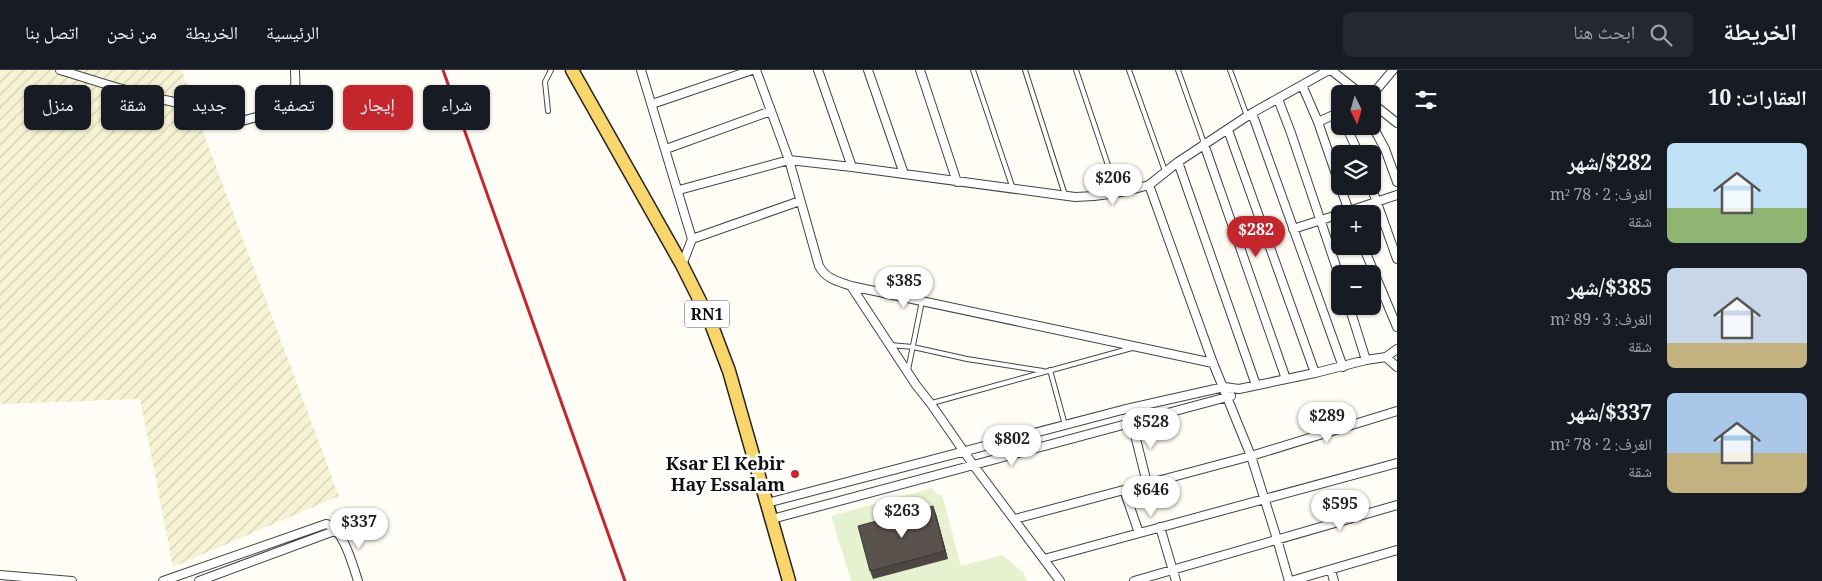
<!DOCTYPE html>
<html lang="ar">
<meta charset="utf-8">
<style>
:root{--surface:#171b24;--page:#242831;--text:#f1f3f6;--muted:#9ea1a6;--line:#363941;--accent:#c4262e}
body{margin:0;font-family:Georgia,"Noto Naskh Arabic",serif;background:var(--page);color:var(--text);direction:rtl;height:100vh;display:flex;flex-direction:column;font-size:19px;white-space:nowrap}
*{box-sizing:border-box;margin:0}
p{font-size:16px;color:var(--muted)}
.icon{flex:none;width:28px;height:28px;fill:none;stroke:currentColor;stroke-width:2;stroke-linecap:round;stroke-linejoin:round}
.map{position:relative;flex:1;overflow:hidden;direction:ltr}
.drawer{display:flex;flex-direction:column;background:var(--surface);width:425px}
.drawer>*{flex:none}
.hud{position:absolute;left:15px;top:15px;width:475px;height:45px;direction:rtl;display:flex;gap:10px}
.needle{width:32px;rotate:175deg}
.fabs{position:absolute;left:1331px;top:15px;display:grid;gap:10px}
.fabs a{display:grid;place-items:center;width:50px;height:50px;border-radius:8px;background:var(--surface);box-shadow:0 1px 4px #0004;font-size:25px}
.price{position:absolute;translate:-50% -42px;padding:0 11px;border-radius:18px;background:#fff;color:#222;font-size:16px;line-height:32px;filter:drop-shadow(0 1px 2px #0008)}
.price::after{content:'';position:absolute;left:50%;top:30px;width:15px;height:11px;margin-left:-8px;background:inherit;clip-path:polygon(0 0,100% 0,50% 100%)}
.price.current{background:var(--accent);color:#fff}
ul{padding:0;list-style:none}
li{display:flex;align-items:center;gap:15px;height:125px;padding:0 15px}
li span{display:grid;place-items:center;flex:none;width:140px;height:100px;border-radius:8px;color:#555}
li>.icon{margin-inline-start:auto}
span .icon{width:60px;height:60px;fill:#fffc;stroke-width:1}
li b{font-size:21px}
h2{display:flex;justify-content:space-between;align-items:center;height:60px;padding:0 15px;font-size:21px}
.pill{padding:0 18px;border-radius:8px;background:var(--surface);box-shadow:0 1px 4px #0004;font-size:18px;line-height:45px}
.pill.current{background:var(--accent);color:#fff}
header{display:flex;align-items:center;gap:30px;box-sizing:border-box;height:70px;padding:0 25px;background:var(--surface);border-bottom:1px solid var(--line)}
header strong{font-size:24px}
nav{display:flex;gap:28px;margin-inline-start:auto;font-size:18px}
.search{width:350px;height:45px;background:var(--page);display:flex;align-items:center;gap:12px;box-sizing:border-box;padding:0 18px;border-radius:8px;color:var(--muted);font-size:19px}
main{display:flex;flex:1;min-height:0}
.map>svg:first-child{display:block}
.farmland{fill:url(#farmland-furrows)}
.pitch{fill:#e6f2cf}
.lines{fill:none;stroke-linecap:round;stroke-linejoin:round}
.lane-casing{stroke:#444;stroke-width:6}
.street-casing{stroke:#444;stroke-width:10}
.primary-casing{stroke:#222;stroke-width:15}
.lane{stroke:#fff;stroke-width:4}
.street{stroke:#fff;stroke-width:8}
.primary{stroke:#f9d66b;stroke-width:12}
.rail{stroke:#c4262e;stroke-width:3}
.wall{fill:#4d4742}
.shaded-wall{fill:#3f3936}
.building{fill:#5a524d;stroke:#3f3936}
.poi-dot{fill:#c4262e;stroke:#fff;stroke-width:2}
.labels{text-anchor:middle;stroke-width:5;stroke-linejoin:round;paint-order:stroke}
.shield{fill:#fff;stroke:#585858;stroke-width:1}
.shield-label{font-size:16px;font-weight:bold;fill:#111}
.poi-label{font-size:18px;font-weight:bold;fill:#111;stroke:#fff;text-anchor:end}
</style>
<header>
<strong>الخريطة</strong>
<div class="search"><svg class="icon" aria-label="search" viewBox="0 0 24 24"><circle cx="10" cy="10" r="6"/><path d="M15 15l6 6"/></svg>ابحث هنا</div>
<nav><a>الرئيسية</a><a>الخريطة</a><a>من نحن</a><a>اتصل بنا</a></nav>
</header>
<main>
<section class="drawer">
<h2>العقارات: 10<svg class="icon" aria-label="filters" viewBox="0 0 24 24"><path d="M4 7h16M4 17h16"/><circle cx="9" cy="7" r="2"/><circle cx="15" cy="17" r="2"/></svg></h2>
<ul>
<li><span style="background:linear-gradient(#bfe0f5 65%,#8fb573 0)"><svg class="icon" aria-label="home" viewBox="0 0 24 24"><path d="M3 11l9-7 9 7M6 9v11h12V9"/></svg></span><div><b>$282/شهر</b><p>الغرف: 2 · 78 m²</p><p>شقة</p></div></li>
<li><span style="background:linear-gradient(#c9d6e8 75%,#c2b280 0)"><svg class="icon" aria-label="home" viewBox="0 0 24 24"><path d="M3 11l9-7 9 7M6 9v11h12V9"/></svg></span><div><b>$385/شهر</b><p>الغرف: 3 · 89 m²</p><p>شقة</p></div></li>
<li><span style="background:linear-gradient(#a9c7e8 60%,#c2b280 0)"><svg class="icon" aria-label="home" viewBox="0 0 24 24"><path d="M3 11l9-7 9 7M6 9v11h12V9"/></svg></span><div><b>$337/شهر</b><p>الغرف: 2 · 78 m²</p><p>شقة</p></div></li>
</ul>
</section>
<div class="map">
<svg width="1397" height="511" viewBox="0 0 1397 511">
<defs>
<pattern id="farmland-furrows" width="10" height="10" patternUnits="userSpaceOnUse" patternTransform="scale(1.25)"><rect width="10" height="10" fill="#f6f3d4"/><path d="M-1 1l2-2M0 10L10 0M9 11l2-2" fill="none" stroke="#d2cfb5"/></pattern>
</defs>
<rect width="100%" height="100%" fill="#fffdf5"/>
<path class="farmland" d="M0 0H182L196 43 339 426 173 497 140 329 0 334Z"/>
<path class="pitch" d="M932 418 937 425 942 424 961 496 1002 485 1024 503 1027 511H851L831 446Z"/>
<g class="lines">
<defs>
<path id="lane" d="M973 0 1013 119
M1025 0 1065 125
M1076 0 1117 122
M1129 0 1165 101
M1178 0 1204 73
M1230 0 1247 46
M548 41 545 12 551 0
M890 275 913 277 967 289 1043 301
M908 300 922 231
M1050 300 1065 355
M932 333 1132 278"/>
<path id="street" d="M60 0C86 8 113 17 140 24 157 29 175 31 191 37 200 40 202 52 212 53 231 56 282 44 292 26 297 19 295 8 295 0
M641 0 692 169
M756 0 789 90 819 196C826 209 837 211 851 216L1213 293
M818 0 852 97
M868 0 904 104
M920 0 957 112
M1331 0 1361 24
M1302 15 1318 52 1340 116
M1372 25 1393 0
M1278 29 1291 63 1340 208
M1372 33 1397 53
M652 34 752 0
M1252 43 1343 297
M1318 52 1340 42
M1372 55 1385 79 1397 112
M1346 56 1359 84
M1228 60 1315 303
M1204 74 1286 309
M666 79 771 41
M1178 92 1256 315
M1149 115 1178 92 1252 43 1329 0
M1340 116 1350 144
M1371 116 1397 189
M679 120 789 90 852 97 1075 127C1102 127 1124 122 1149 115L1213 293 1251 386 1277 469 1289 511
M1340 144 1397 125
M1293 159 1340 144
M1363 176 1397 257
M682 195 692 169 800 131
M851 216 916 315 931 334 974 396 1060 511
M1349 236 1366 290
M1386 287 1397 279
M1132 353 1147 413
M1124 420 1139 463
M767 433 1122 340 1224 317 1239 319 1315 303 1366 290 1386 287 1397 297
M772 449 1231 326
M1015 449 1251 386 1397 341
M1160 457 1176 511
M1044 489 1397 393
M1331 500 1334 511
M0 505 72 511
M163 511 326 454C343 457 353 496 358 511
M199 511 337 460
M1134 511 1397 435
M1291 511 1397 480"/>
<path id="primary" d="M572 0 682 195 710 251 729 301 789 511"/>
</defs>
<use href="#lane" class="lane-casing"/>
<use href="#street" class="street-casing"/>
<use href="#primary" class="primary-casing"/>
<use href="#lane" class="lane"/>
<use href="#street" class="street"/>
<use href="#primary" class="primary"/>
<path class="rail" d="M443 0 625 511"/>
</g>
<path class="wall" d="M936 444 948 489 873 509 870 501Z"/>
<path class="shaded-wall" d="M933 436 936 444 948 489 945 481Z"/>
<path class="building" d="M933 436 945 481 870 501 858 456Z"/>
<circle class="poi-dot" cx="795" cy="404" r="5"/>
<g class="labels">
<rect class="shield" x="684.5" y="230.5" width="45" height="27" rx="4"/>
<g class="shield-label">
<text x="707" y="250">RN1</text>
</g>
<g class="poi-label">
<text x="785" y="400">Ksar El Kebir<tspan x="785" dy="21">Hay Essalam</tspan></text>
</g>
</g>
</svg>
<div class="fabs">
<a><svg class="needle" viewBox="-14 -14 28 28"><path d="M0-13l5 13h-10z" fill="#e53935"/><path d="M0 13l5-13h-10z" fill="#9ea1a6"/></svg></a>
<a><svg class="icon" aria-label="layers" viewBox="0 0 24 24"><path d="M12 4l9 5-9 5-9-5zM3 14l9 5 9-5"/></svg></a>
<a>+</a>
<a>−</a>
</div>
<b class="price" style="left:1113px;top:136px">$206</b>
<b class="price current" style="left:1256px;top:188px">$282</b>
<b class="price" style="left:904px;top:239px">$385</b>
<b class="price" style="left:1327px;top:374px">$289</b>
<b class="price" style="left:1151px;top:380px">$528</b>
<b class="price" style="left:1012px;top:397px">$802</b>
<b class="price" style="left:1151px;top:448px">$646</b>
<b class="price" style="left:1340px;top:462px">$595</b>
<b class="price" style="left:902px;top:469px">$263</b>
<b class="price" style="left:359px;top:480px">$337</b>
<div class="hud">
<a class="pill">شراء</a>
<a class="pill current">إيجار</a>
<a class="pill">تصفية</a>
<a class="pill">جديد</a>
<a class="pill">شقة</a>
<a class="pill">منزل</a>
</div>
</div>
</main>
